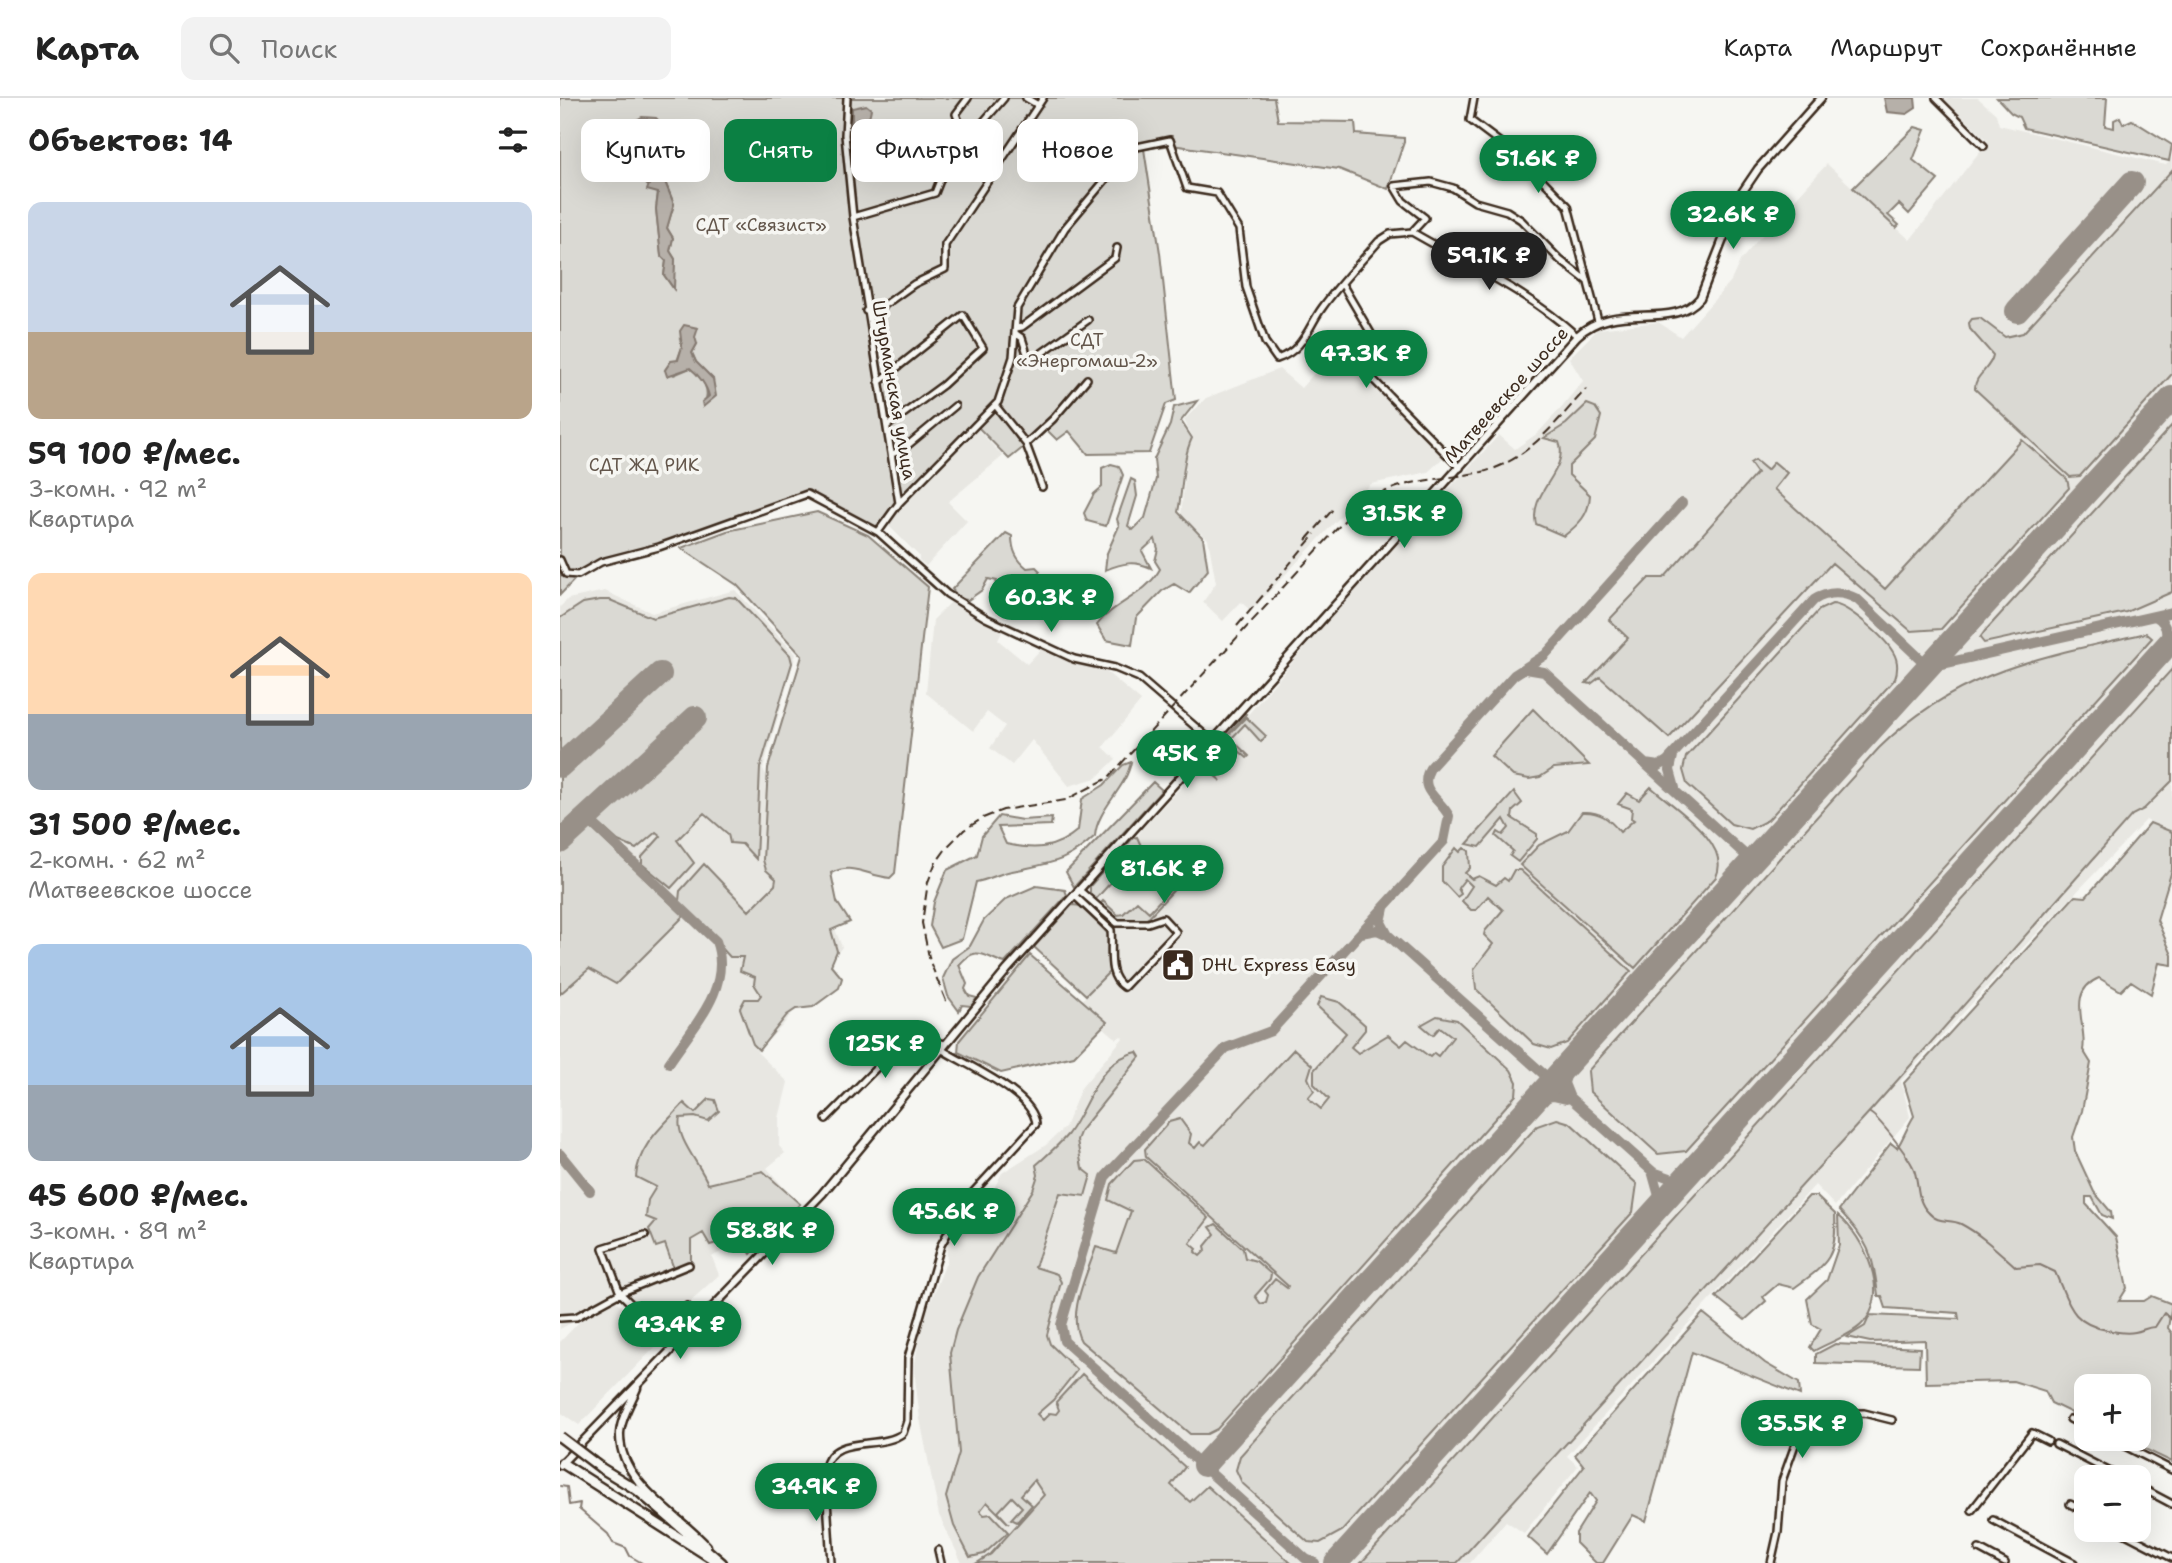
<!DOCTYPE html>
<html lang="ru">
<meta charset="utf-8">
<style>
:root{--surface:#fff;--page:#f2f2f2;--text:#222;--muted:#767676;--line:#e0e0e0;--accent:#0b8043}
body{margin:0;font-family:"Shantell Sans",sans-serif;background:var(--page);color:var(--text);height:100vh;display:flex;flex-direction:column;font-size:26px;white-space:nowrap}
*{box-sizing:border-box;margin:0}
p{font-size:23px;color:var(--muted)}
.icon{flex:none;width:38px;height:38px;fill:none;stroke:currentColor;stroke-width:2;stroke-linecap:round;stroke-linejoin:round}
.map{position:relative;flex:1;overflow:hidden}
.sheet{display:flex;flex-direction:column;background:var(--surface);width:560px}
.sheet>*{flex:none}
.hud{position:absolute;left:21px;top:21px;width:665px;height:63px;display:flex;gap:14px}
.fabs{position:absolute;left:1514px;top:1276px;display:grid;gap:14px}
.fabs a{display:grid;place-items:center;width:77px;height:77px;border-radius:14px;background:var(--surface);box-shadow:0 7px 28px #0002;font-size:35px}
.price{position:absolute;translate:-50% -60px;padding:0 16px;border-radius:24px;background:var(--accent);color:#fff;font-size:23px;line-height:46px;filter:drop-shadow(0 2px 4px #0008)}
.price::after{content:'';position:absolute;left:50%;top:42px;width:21px;height:16px;margin-left:-10px;background:inherit;clip-path:polygon(0 0,100% 0,50% 100%)}
.price.active{background:#222;color:#fff}
ul{padding:0;list-style:none}
li{display:grid;align-content:center;gap:14px;height:371px;padding:0 28px}
li span{display:grid;place-items:center;height:217px;border-radius:14px;color:#555}
li>.icon{margin-inline-start:auto}
span .icon{width:126px;height:126px;fill:#fffc;stroke-width:1}
li b{font-size:30px}
h2{display:flex;justify-content:space-between;align-items:center;height:84px;padding:0 28px;font-size:30px}
.chip{padding:0 24px;border-radius:14px;background:var(--surface);box-shadow:0 7px 28px #0002;font-size:24px;line-height:63px}
.chip.active{background:var(--accent);color:#fff}
header{display:flex;align-items:center;gap:42px;box-sizing:border-box;height:98px;padding:0 35px;background:var(--surface);border-bottom:2px solid var(--line)}
header strong{font-size:33px}
nav{display:flex;gap:38px;margin-inline-start:auto;font-size:24px}
.search{width:490px;height:63px;background:var(--page);display:flex;align-items:center;gap:18px;box-sizing:border-box;padding:0 24px;border-radius:14px;color:var(--muted);font-size:26px}
main{display:flex;flex:1;min-height:0}
.map>svg:first-child{display:block}
.built{fill:#e8e7e2}
.green{fill:#dad9d3;stroke:#8a8278;stroke-width:2;fill-rule:evenodd}
.water{fill:#b6b0a9;stroke:#857a71;stroke-width:2}
.lines{fill:none;stroke-linecap:round;stroke-linejoin:round}
.shore{stroke:#6c6056;stroke-width:2}
.stream{stroke:#857a71;stroke-width:2}
.taxiway{stroke:#989088;stroke-width:10}
.runway{stroke:#989088;stroke-width:24}
.minor-casing{stroke:#3b2a1e;stroke-width:10}
.major-casing{stroke:#3b2a1e;stroke-width:11}
.highway-casing{stroke:#3b2a1e;stroke-width:13}
.minor{stroke:#f6f6f2;stroke-width:5}
.major{stroke:#f6f6f2;stroke-width:6}
.highway{stroke:#f6f6f2;stroke-width:8}
.rail{stroke:#3b2a1e;stroke-width:2;stroke-dasharray:10 5;stroke-linecap:butt}
.highway-bridge-casing{stroke:#3b2a1e;stroke-width:13;stroke-linecap:butt}
.highway-bridge{stroke:#f6f6f2;stroke-width:8}
.labels{text-anchor:middle;stroke-width:7;stroke-linejoin:round;paint-order:stroke}
.park-label{font-size:18px;fill:#63564b;stroke:#f6f6f2}
.street-label{font-size:18px;fill:#3b2a1e;stroke:#f6f6f2}
.poi-label{font-size:18px;fill:#3b2a1e;stroke:#f6f6f2;text-anchor:start}
</style>
<header>
<strong>Карта</strong>
<div class="search"><svg class="icon" aria-label="search" viewBox="0 0 24 24"><circle cx="10" cy="10" r="6"/><path d="M15 15l6 6"/></svg>Поиск</div>
<nav><a>Карта</a><a>Маршрут</a><a>Сохранённые</a></nav>
</header>
<main>
<section class="sheet">
<h2>Объектов: 14<svg class="icon" aria-label="filters" viewBox="0 0 24 24"><path d="M4 7h16M4 17h16"/><circle cx="9" cy="7" r="2"/><circle cx="15" cy="17" r="2"/></svg></h2>
<ul>
<li><span style="background:linear-gradient(#c9d6e8 60%,#b9a48a 0)"><svg class="icon" aria-label="home" viewBox="0 0 24 24"><path d="M3 11l9-7 9 7M6 9v11h12V9"/></svg></span><div><b>59 100 ₽/мес.</b><p>3-комн. · 92 m²</p><p>Квартира</p></div></li>
<li><span style="background:linear-gradient(#ffd9b3 65%,#9aa5b1 0)"><svg class="icon" aria-label="home" viewBox="0 0 24 24"><path d="M3 11l9-7 9 7M6 9v11h12V9"/></svg></span><div><b>31 500 ₽/мес.</b><p>2-комн. · 62 m²</p><p>Матвеевское шоссе</p></div></li>
<li><span style="background:linear-gradient(#a9c7e8 65%,#9aa5b1 0)"><svg class="icon" aria-label="home" viewBox="0 0 24 24"><path d="M3 11l9-7 9 7M6 9v11h12V9"/></svg></span><div><b>45 600 ₽/мес.</b><p>3-комн. · 89 m²</p><p>Квартира</p></div></li>
</ul>
</section>
<div class="map">
<svg width="1612" height="1465" viewBox="0 0 1612 1465">
<rect width="100%" height="100%" fill="#f6f6f2"/>
<filter id="ink" filterUnits="userSpaceOnUse"><feTurbulence type="fractalNoise" baseFrequency=".0143" numOctaves="2"/><feDisplacementMap in="SourceGraphic" scale="14" xChannelSelector="R" yChannelSelector="G"/><feConvolveMatrix kernelMatrix="1 2 1 2 8 2 1 2 1" color-interpolation-filters="sRGB"/></filter>
<g filter="url(#ink)">
<path class="built" d="M1389 0H1418L1436 16 1439 27 1606 67 1612 60V733L1586 722 1457 856 1341 983 1350 1019 1275 1108 1255 1087 1007 1358 1018 1368 964 1435 946 1423 910 1465H402L379 1417 360 1321 354 1271 361 1228 387 1162 386 1142 414 1097 428 1102 442 1075 486 1047 505 1029 521 990 563 940 561 938 557 941 543 929 546 924 522 903 526 897 483 857 582 750 578 739 581 732 686 619 788 499 939 337 955 351 978 335 998 313 1023 283 1009 260 1038 231 1098 224 1121 239 1171 183 1180 163 1197 143 1267 66 1350 142 1428 43 1385 2Z
M761 268 796 272 885 358 868 374 811 386 691 513 681 504 663 523 643 504 656 485 648 441 621 418 627 354 633 339 624 322 646 300 719 271 741 290Z
M417 331 443 358 388 404 407 423 366 468 359 462V458L327 426Z
M175 492 236 556 203 671 241 745 282 849 223 927 197 954 228 984 219 1020V1048L225 1055 207 1070 231 1098 203 1129 152 1159 159 1177 95 1235 58 1200 0 1231V509L8 501 45 493 92 515Z
M391 504 443 532 438 542 467 566 482 550 522 567 543 571 581 603 543 649 556 661 536 680 509 688 472 642 452 667 430 650 445 628 427 614 413 633 366 595 373 522Z
M56 1203 99 1245 19 1327 0 1314V1244L21 1222Z"/>
<path class="green" d="M0 0H714L718 23 795 24 796 36 844 40V44L828 91 779 71 612 47 584 51 600 155 616 302 606 306 589 355 528 356 509 333 497 342 486 331 449 361 413 324 311 434 248 398 105 449 41 464 16 480 0 497ZM75 32 101 57 99 69 114 106 107 130 113 140 110 153 115 161 113 190 104 177 106 163 101 157 96 111 98 94 87 87 93 80 76 54H45ZM120 241 137 246 132 255 136 264 153 281 144 308C151 292 144 281 130 270L114 277 105 272 111 264 117 263 122 249Z
M1437 0H1547L1545 28 1554 30V22L1560 19 1563 26 1572 22 1612 47 1609 63 1464 30 1459 19 1451 15Z
M1355 29 1365 32 1353 62 1378 82 1349 116 1339 106 1328 117 1339 127 1336 130 1293 90Z
M1612 72V276L1520 378 1510 379 1415 291C1414 277 1431 271 1433 257L1410 231 1409 225 1412 221 1420 220 1445 239 1463 235Z
M637 303 621 323 632 340C622 361 623 390 618 414L643 440 648 472 629 495 614 486 602 493 576 520 572 547 546 542 537 527C554 504 585 498 600 471L595 463 598 451 595 441 582 453 591 470C574 462 563 465 545 472L547 455 559 428 557 421 571 381 575 383 577 398 568 428 573 432 585 420 596 381 594 361 610 327 614 309Z
M1027 306 1035 309 1041 318 1035 342 1009 368V377L1030 397C1029 417 1019 426 1004 438L976 426C968 395 1010 372 999 344L984 340 1006 326Z
M1612 327V494L1566 514 1424 545 1420 540 1425 533Z
M1462 342 1507 381 1509 390 1381 531 1351 533 1272 465 1109 640 1040 579 1031 586 1026 585 1068 540 1049 522 1089 480H1104L1197 375 1190 365 1195 362 1207 372 1214 364 1227 375 1214 391 1325 491Z
M551 366 559 368 563 377 546 428 527 423 524 415 534 396 542 389V370Z
M257 414 308 437 368 489 335 775 330 780C307 778 294 764 271 775L277 804 290 824 271 832 277 853 271 867 282 880 279 890 253 909 236 911 227 917 199 952 193 946 180 910 185 901H198L201 897 194 886 195 879 180 873 183 859H170L119 803 120 793 144 766 189 813 215 787 216 781 206 772 203 762 208 670 242 558 177 487 121 450 167 433Z
M446 435 452 438C452 452 456 461 467 470L476 469 480 473 461 499 445 502 433 492 437 483 428 481 422 492 408 502 400 501 392 491Z
M169 499 176 500 230 557 232 565 200 670 196 761 182 746 170 745 168 736 144 715 117 742 134 765 111 790 82 766V759L101 738 96 734 76 751 58 743 36 723 142 622 132 612 0 732V520L23 505 40 502H50L93 520Z
M1272 506C1287 506 1325 540 1333 554 1338 562 1338 572 1335 581L1208 722 1190 731 1171 726 1127 686 1123 672 1126 659 1259 512Z
M1586 535 1592 540 1126 1053 1098 1056 1030 994 1028 973 1043 956 1319 650C1398 572 1482 559 1586 535Z
M1612 571V683L1584 711 1572 717 1312 1011 897 1465H801Z
M973 611 1029 667 994 670 980 679 969 681 953 678 931 658Z
M683 614 686 616 659 647 686 619 706 638 701 644 685 626 671 641 689 658 687 660 671 646 650 669 661 683 637 663Z
M571 664C566 691 537 711 535 738 505 766 490 765 452 773 440 775 428 782 416 784L402 841 381 849 370 828 374 804 387 772 417 757 422 738 439 718 462 722 492 720 491 727 438 729 446 746C474 752 495 752 518 732L522 701 544 687 563 667Z
M593 684 602 692 514 789 506 774Z
M1091 689C1114 710 1172 745 1156 779L1075 870 960 767 979 747 1008 733 1022 714C1041 713 1049 721 1060 734L1074 722 1071 720 1072 711 1058 706 1067 695 1079 702Z
M954 694 962 705 953 713 952 720 977 736V741L958 764 950 758 953 753 936 738 938 734 943 737 949 730 944 721 920 749 907 746Z
M1590 725 1612 734V772L1597 822 1612 857V867L1599 865 1591 896 1571 883 1561 893 1539 880C1505 894 1528 929 1523 952L1531 965 1522 1013 1513 1039 1515 1053 1534 1094 1551 1114 1552 1121 1542 1117 1532 1099H1526V1106L1556 1139 1567 1190 1559 1203H1584L1592 1198 1612 1206 1608 1230 1612 1235V1364L1564 1341 1578 1340V1288H1526V1322L1491 1305 1485 1293 1453 1283 1366 1285 1365 1242 1310 1244 1287 1239 1305 1228 1310 1217 1399 1221 1398 1215 1326 1210 1322 1198H1318C1314 1157 1307 1141 1279 1112L1331 1045 1337 1050C1344 1039 1347 1029 1354 1018L1344 985 1515 798 1526 799Z
M30 729 124 818 56 886 29 871 0 896V756Z
M577 739 582 750 535 802 530 797V788L573 740Z
M896 750 900 754 904 750 909 753 910 770 905 775 912 781 919 778 936 787 944 780 948 783 954 772H960L1071 873 1007 945 991 951 974 946 916 891 914 871 933 846 924 837 925 833 943 812 928 798 916 812H911L902 803 912 788 905 781 898 790 901 796 897 799 882 783V769Z
M621 780V784L585 823H562L539 807 543 803 558 817 563 816 577 803 589 814Z
M476 788 505 792 507 797 445 865C424 859 417 846 399 867L407 886 405 891 409 898 417 900 411 908 402 907 399 913 388 898 383 880 392 861 410 848 424 822 446 801Z
M512 807 522 808 549 837 551 872 526 897 474 849Z
M470 857 547 924 514 958 441 975 398 954 399 943Z
M761 899 779 904 805 927V932L791 949 798 955 828 937 841 948 847 942 870 959 874 955 878 958 893 939 880 929 873 937 861 927 877 918 897 922 951 972 957 984 956 997 657 1331 647 1336H630L521 1243C506 1217 527 1177 536 1149L556 1155 571 1113 548 1102 552 1086 574 1062 584 1061 649 1120 630 1145 637 1151 635 1154 640 1158 646 1152 645 1148 655 1136 650 1129 656 1126 683 1151 685 1160 696 1163 711 1176 710 1181 695 1198 701 1206 706 1204 708 1197 705 1193 715 1181 727 1190 728 1188 586 1059 585 1051 609 1024 620 1021 631 1036 629 1045 635 1050 640 1044 645 1047 734 951 752 967 748 980 754 993 748 1000 761 1011 769 1001 754 986V972L786 935 757 908Z
M577 954 580 959 521 1032 517 1042 522 1070 531 1077 525 1098 500 1095 475 1169 497 1176 501 1184 487 1237 490 1246 517 1272 493 1302 477 1316 483 1322 490 1315 496 1316 499 1312 496 1304 522 1276 625 1369 611 1387 630 1404 647 1388 731 1465H417L431 1456 484 1397 474 1382 461 1397 472 1407 457 1424 451 1421 462 1409 452 1399 438 1414 449 1426 427 1404 420 1413 424 1417 431 1416 448 1434 424 1456 410 1459 394 1428 386 1399 399 1355 390 1255 396 1232 418 1179 473 1092 478 1077 476 1067C487 1057 499 1047 508 1036 529 1008 538 961 577 954Z
M149 1001 155 1002 159 1013 148 1023 135 1019 120 1020C115 1040 141 1067 148 1086L203 1073 240 1106 191 1156 187 1150 190 1138 178 1116H170L157 1145 150 1147 143 1135 131 1142V1165L114 1171 105 1146 96 1149 89 1131 96 1123 86 1119 88 1102 96 1089 76 1079C78 1047 103 1028 124 1005L135 1015Z
M997 1021 1010 1025 1077 1086 1073 1114 782 1433 760 1445 748 1444 682 1385 676 1372 680 1358 977 1028Z
M1249 1098H1256L1275 1116C1277 1160 1268 1165 1234 1190L1218 1186 1203 1199 1206 1203 1185 1222 1156 1199Z
M1278 1117C1304 1139 1333 1198 1301 1227 1289 1238 1268 1245 1254 1253L1250 1249 1261 1231 1252 1226 1247 1201 1267 1182 1279 1147Z
M1143 1215 1205 1265 1239 1285 1240 1297 1132 1254 1086 1423 1073 1417 1043 1465H1036L1016 1445V1435L1036 1403 1030 1395 987 1456 968 1439 1024 1368 1015 1357Z
M1275 1246 1360 1250 1359 1268 1256 1265V1256Z"/>
<path class="water" d="M1324 0H1355L1356 10 1347 16 1327 14Z
M306 7 311 11C310 21 304 25 304 34L299 37 292 34V10Z
M82 19 96 20 101 25 99 69 114 106 107 130 113 140 110 153 115 161 114 191 104 177 106 163 101 158 96 111 98 95 87 92 92 79 87 74 78 75 83 62 76 54H43L75 32 73 24Z
M124 227 138 230 135 239 137 246 132 255 136 264 153 281 156 298 143 309 142 304 149 298C147 288 138 276 130 270L107 278 105 272 111 263 118 262 122 249 120 233Z"/>
<g class="lines">
<path class="shore" d="M84 26 94 30 89 55 72 44Z"/>
<path class="stream" d="M1310 1015C1319 1020 1348 1058 1353 1069 1360 1084 1355 1101 1368 1114 1379 1127 1389 1120 1401 1126 1422 1137 1439 1154 1456 1169L1480 1167 1495 1174C1509 1205 1510 1225 1547 1232 1556 1234 1565 1236 1575 1234 1583 1233 1586 1229 1595 1229L1604 1215 1612 1222
M0 1388 7 1389 9 1407 20 1405 19 1411 48 1436 53 1445 66 1450 70 1458 82 1465"/>
<path class="taxiway" d="M1595 518C1609 525 1608 540 1602 553
M966 571 984 574 1192 763
M1113 658 1110 672 1115 690
M1085 666 1099 668 1107 663 1254 502C1268 493 1282 493 1297 501L1369 569 1612 514
M27 720 156 843C173 890 133 928 109 965
M801 835 817 832 828 837 821 824 824 810
M828 837 1092 1073 1099 1098 1090 1118
M1010 965 1004 985 1010 1000
M976 1002 993 998 1006 1001
M0 1056 30 1093
M1093 1074 1113 1081 1129 1075
M755 1465 746 1461 504 1243 501 1227 545 1079 666 950 711 933 884 743 889 718C880 700 857 693 870 670L954 577 985 557 1122 405
M775 1465H776"/>
<path class="runway" d="M1457 213 1572 85
M0 668 100 576
M0 744 135 620
M644 1367 1612 300
M776 1465 1612 542"/>
<defs>
<path id="minor" d="M287 0 285 37 293 119 339 405 318 434
M466 0 478 7
M914 0 910 22 962 61 1008 108 1038 223
M1376 0 1424 48
M401 29 412 37 444 0
M293 119 375 95 401 29 396 16 408 0
M852 134C907 166 970 195 1017 238
M782 186 819 249 818 257 802 270 900 370
M306 213 312 216 354 186 385 171V147L483 0
M456 230 462 229 555 160 557 150
M455 235 462 240 468 259 472 262 528 222
M319 284 403 217 423 250 383 287 327 328
M435 307 466 346 482 389
M466 346 493 321 527 281
M332 356 342 352 395 308
M339 405 438 304 453 259 457 210 505 130 572 50 610 42 627 90 657 95 679 131 686 189 705 244 717 261C744 252 748 229 762 210 779 186 800 165 819 143L830 136 852 134 865 120 843 103 834 88 871 84 893 90 915 104 947 113 961 122 1000 162 1027 183
M0 462 6 476 18 477 41 464 99 449 247 396 318 434 387 496 426 520 514 561 555 570 579 580 653 644
M514 797 551 832C553 852 546 877 564 889L616 834 603 820 588 825H557L519 792
M266 1021 343 943 368 942 385 946
M85 1137 43 1150 60 1195 129 1167
M0 1220 16 1219 60 1195 100 1234 127 1208 141 1222
M1510 1321 1526 1329
M1549 1340 1612 1372
M1496 1346 1560 1379
M1578 1388 1612 1406
M1510 1406 1526 1414
M1412 1412 1472 1335 1488 1343
M1433 1422 1514 1465
M1558 1432 1612 1460
M1419 1451 1445 1465
M378 1452 381 1465
M271 1465 265 1370C272 1335 321 1353 343 1335L347 1323 348 1260 381 1147 406 1102 476 1026C474 995 405 967 381 951
M1211 1465 1218 1434 1222 1383 1246 1316 1304 1315 1332 1322"/>
<path id="major" d="M77 1290C71 1304 61 1320 60 1335 58 1384 118 1416 147 1448
M0 1367 262 1096 447 872 1017 238C1056 201 1111 234 1140 200L1181 96 1198 71 1261 0"/>
<path id="highway" d="M2 1365 153 1461
M41 1370 77 1392 162 1465"/>
</defs>
<use href="#minor" class="minor-casing"/>
<use href="#major" class="major-casing"/>
<use href="#highway" class="highway-casing"/>
<use href="#minor" class="minor"/>
<use href="#major" class="major"/>
<use href="#highway" class="highway"/>
<path class="rail" d="M746 442 775 409
M677 528 755 436
M386 903 370 864 362 825 368 784 375 766 388 748 404 732 423 720 443 712 506 702 548 680 795 411C838 379 873 384 922 374 966 364 997 323 1026 291"/>
<defs>
<path id="highway-bridge" d="M0 1339 41 1370"/>
</defs>
<use href="#highway-bridge" class="highway-bridge-casing"/>
<use href="#highway-bridge" class="highway-bridge"/>
</g>
</g>
<defs>
<symbol id="civic-square" viewBox="-11 -11 22 22"><rect x="-9" y="-9" width="18" height="18" rx="4" fill="#3b2a1e" stroke="#f6f6f2"/><path d="M-.6-6.5H3V-4.5H.6V-3L4-1V1h2V6H-6V1h2V-1L-.6-3ZM-1.2 2.5V6h2.4V2.5Z" fill="#fff"/></symbol>
</defs>
<g fill-rule="evenodd">
<use href="#civic-square" x="599" y="848" width="38" height="38"/>
</g>
<g class="labels">
<g class="park-label">
<text x="201" y="133">СДТ «Связист»</text>
<text x="527" y="248">СДТ<tspan x="527" dy="21">«Энергомаш-2»</tspan></text>
<text x="84" y="373">СДТ ЖД РИК</text>
</g>
<g class="street-label">
<text transform="translate(334 292) rotate(80)" y="6">Штурманская улица</text>
<text transform="translate(946 297) rotate(-48)" y="6">Матвеевское шоссе</text>
</g>
<g class="poi-label">
<text x="642" y="873">DHL Express Easy</text>
</g>
</g>
</svg>
<div class="fabs">
<a>+</a>
<a>−</a>
</div>
<b class="price" style="left:978px;top:97px">51.6K ₽</b>
<b class="price" style="left:1173px;top:153px">32.6K ₽</b>
<b class="price active" style="left:929px;top:194px">59.1K ₽</b>
<b class="price" style="left:806px;top:292px">47.3K ₽</b>
<b class="price" style="left:844px;top:452px">31.5K ₽</b>
<b class="price" style="left:491px;top:536px">60.3K ₽</b>
<b class="price" style="left:627px;top:692px">45K ₽</b>
<b class="price" style="left:604px;top:807px">81.6K ₽</b>
<b class="price" style="left:325px;top:982px">125K ₽</b>
<b class="price" style="left:394px;top:1150px">45.6K ₽</b>
<b class="price" style="left:212px;top:1169px">58.8K ₽</b>
<b class="price" style="left:120px;top:1263px">43.4K ₽</b>
<b class="price" style="left:1242px;top:1362px">35.5K ₽</b>
<b class="price" style="left:256px;top:1425px">34.9K ₽</b>
<div class="hud">
<a class="chip">Купить</a>
<a class="chip active">Снять</a>
<a class="chip">Фильтры</a>
<a class="chip">Новое</a>
</div>
</div>
</main>
